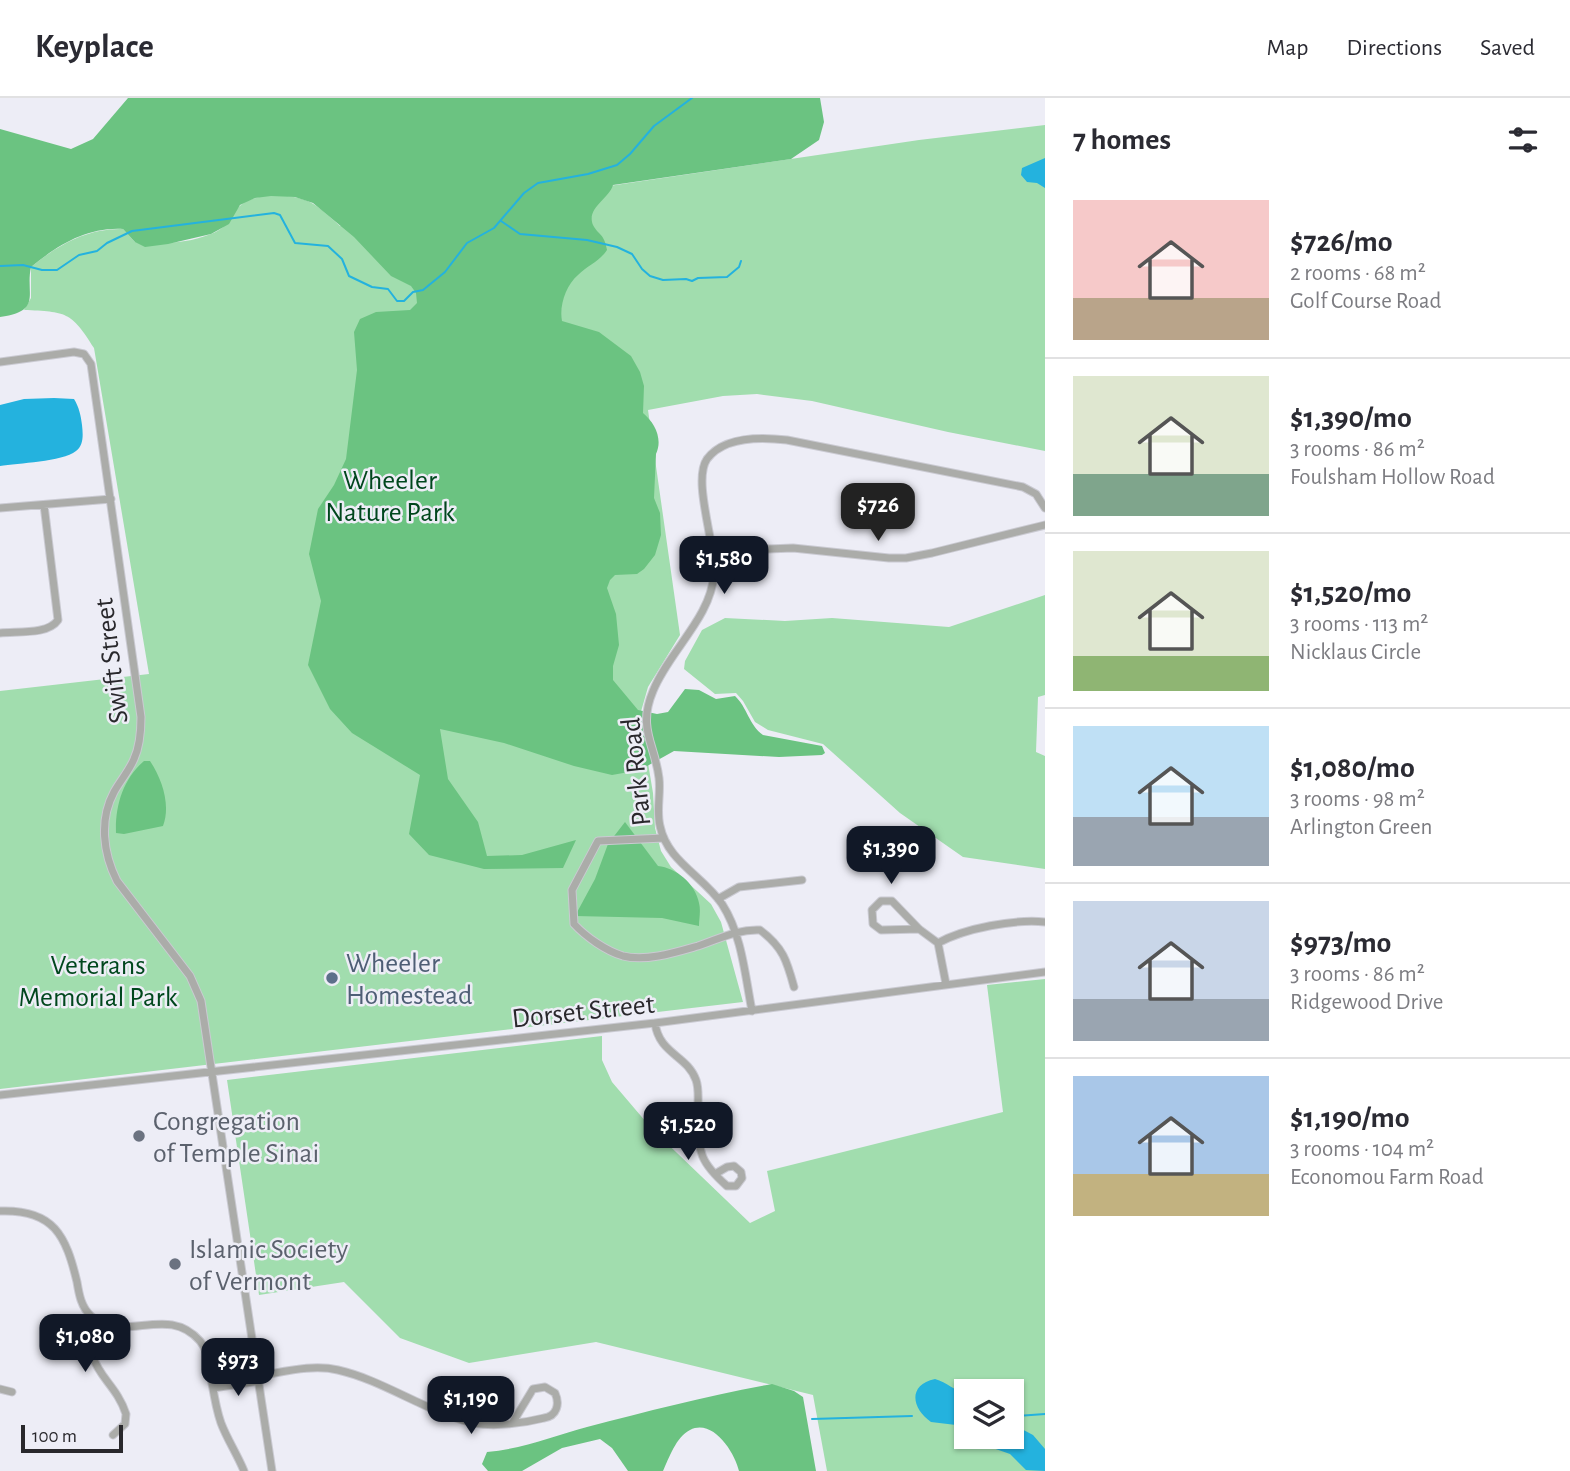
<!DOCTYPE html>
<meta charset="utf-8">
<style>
:root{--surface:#fff;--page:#f2f2f3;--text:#2b2b33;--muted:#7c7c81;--line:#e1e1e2;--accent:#111827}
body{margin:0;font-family:"Alegreya Sans",sans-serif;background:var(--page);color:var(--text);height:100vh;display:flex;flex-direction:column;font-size:26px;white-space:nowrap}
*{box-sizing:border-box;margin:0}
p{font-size:23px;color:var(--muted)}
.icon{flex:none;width:38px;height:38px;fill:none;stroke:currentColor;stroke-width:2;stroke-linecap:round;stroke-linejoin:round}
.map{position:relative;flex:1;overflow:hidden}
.side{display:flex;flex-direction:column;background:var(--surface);width:525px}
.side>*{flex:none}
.buttons{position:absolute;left:954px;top:1281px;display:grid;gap:14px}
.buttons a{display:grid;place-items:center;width:70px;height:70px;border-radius:0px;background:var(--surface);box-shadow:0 2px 5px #0004;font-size:35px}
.scale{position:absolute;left:21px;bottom:18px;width:102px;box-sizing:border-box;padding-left:7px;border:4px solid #29282c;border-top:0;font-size:19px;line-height:24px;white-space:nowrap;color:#29282c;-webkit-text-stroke:5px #ededf6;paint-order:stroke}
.price{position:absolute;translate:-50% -60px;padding:0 16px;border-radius:14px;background:var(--accent);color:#fff;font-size:23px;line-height:46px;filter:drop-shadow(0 2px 4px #0008)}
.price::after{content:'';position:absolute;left:50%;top:42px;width:21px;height:16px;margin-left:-10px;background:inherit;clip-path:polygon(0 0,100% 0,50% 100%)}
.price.on{background:#222;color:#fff}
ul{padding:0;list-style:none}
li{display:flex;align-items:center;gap:21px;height:175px;padding:0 28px}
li+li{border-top:2px solid var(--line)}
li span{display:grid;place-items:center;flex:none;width:196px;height:140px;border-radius:0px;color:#555}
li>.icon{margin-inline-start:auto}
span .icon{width:84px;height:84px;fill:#fffc;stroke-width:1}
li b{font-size:30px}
h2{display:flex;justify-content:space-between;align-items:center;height:84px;padding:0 28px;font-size:30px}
header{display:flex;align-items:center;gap:42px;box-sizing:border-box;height:98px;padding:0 35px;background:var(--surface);border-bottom:2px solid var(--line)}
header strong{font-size:33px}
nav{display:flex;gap:38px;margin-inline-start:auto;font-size:24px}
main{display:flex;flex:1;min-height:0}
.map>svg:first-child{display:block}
.green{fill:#a1ddae;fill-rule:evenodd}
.forest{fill:#6bc381}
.water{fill:#24b2de}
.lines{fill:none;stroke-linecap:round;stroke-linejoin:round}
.stream{stroke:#24b2de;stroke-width:2}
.minor-casing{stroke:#cacad2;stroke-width:9}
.minor{stroke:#abaca9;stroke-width:7}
.service-dot{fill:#5c6f8a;stroke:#ededf6;stroke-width:2.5}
.worship-dot{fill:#6b7280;stroke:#ededf6;stroke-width:2.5}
.labels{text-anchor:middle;stroke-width:5;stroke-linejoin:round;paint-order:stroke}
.park-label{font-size:28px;fill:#00471d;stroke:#ededf6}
.street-label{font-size:28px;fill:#29282c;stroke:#ededf6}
.service-label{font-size:28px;fill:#4e5e75;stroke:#ededf6;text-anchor:start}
.worship-label{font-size:28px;fill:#5b616d;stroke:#ededf6;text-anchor:start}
</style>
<header>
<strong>Keyplace</strong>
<nav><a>Map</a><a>Directions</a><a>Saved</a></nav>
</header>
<main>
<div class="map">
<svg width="1045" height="1373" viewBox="0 0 1045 1373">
<rect width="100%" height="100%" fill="#ededf6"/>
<path class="green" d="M1045 27V353L948 334 812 303 757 296 723 298 648 312 680 537 648 589 640 617 653 695 655 730 661 753 671 769 711 806 721 824 743 904 0 991V593L149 576 94 250C71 213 66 214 24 212L31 200V169C58 147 87 130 123 131L135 144C161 146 186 146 211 136 232 128 229 116 241 107 259 93 297 95 315 107 324 113 332 121 340 128L919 42Z
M1045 497V597L1038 599 1036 654 1045 658V771L963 759 900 715 823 646 768 632 755 624 743 603 736 595 715 596 684 571 685 563 702 532 725 520 785 523 832 520 949 529Z
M1045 881V1373H827L813 1297 596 1244 469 1265 400 1240 344 1184 259 1197 227 982 602 938V962L612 984 652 1031 750 1125 775 1113 767 1073 1003 1014 987 887ZM966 1293H1012V1339H966Z"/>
<path class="forest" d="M128 0H820L824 24 819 42 791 61 613 87C609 101 586 110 593 127 599 138 604 135 607 152 599 164 588 167 578 177 566 187 559 208 562 223L599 234 631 258 640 274 644 288 643 315C655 325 663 341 656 356L654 400 660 415 661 437 655 457 644 471 637 476 615 477 610 482 607 490 616 516 619 547 613 568V582L638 612 657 616 668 614 685 591 699 592 716 601 735 598C747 609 749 627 763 637L822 648 825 655 822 657 779 659 674 653 640 672 612 677 574 668 504 645 440 631 448 681 478 724 487 758 522 757 576 742 563 770 484 771 429 757 409 736 420 677 352 635 330 611 308 567 321 503 309 456 318 411 334 387 346 361 357 272 354 234 360 221 376 214 410 212 417 205 416 195 411 188 391 178 354 139 313 105 295 99 271 98 255 100 240 107 229 126 211 136 168 146 145 149 135 144 123 131C87 129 58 147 31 169 25 196 43 213 0 219V31L71 51 93 41Z
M144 663H150C162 681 171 707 163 728L124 736 116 735C115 708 123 681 144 663Z
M625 724 658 768C676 770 695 785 699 805 701 812 699 821 699 828L662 820 575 818 595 781 608 746Z
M772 1286 794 1293 803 1299 816 1373H739C735 1355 713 1320 690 1332 676 1339 669 1360 663 1373H628L612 1350 600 1341 562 1350 522 1373H488L482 1366 487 1354C522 1351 554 1338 587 1329 648 1313 710 1297 772 1286Z"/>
<path class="water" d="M1045 60V90L1037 85 1027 84 1021 77 1022 70Z
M54 300 74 301C79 309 81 318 82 327 83 336 84 347 76 353 62 364 18 365 0 368V307L24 301Z
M935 1281C947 1284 954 1293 966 1295V1332L956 1327 931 1324C912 1311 907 1287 935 1281Z
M1012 1326 1033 1337 1045 1351V1373L1026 1372 1010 1356 990 1349 975 1339H1012Z"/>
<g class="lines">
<path class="stream" d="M501 123 520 136 587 142 617 149 632 156 642 171 650 178 663 182 686 181 692 183 698 180 727 179 739 169 741 163
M0 168 23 167 42 172H57L79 157 97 153 107 145 132 133 274 115 280 117 295 145 328 148 342 161 349 178 372 189 388 191 397 203H404L413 194 423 192 445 174 467 145 494 130 524 95 538 85 588 76 617 67 630 56 654 28 692 0
M812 1321 912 1318
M1012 1325 1017 1318 1045 1316"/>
<defs>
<path id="minor" d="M0 264 74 254 84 256 91 266 141 619C141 634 140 648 134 661 129 673 120 683 114 694 99 722 103 755 117 783L190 878 201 903 272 1373
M0 410 111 401
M712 453 793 450 889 460H906L932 455 1045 427
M0 535C17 533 48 537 58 522L44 407
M664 740 598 743 572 792 574 826C586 839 606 853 623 858 646 864 677 854 698 848 719 841 737 831 760 832 783 849 787 863 794 889
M718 801 739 789 802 782
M919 831 881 832 873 826 872 812 881 803H892L919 831 938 845 946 886
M938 845C965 830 1015 821 1045 824
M752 913C745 877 742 837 722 806 703 778 667 763 660 728 656 712 661 696 659 680 655 646 637 631 653 593 669 553 711 520 714 476 716 446 692 383 707 361 724 338 762 339 787 342L1023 389 1036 396 1045 410
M655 925C659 956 687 957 696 982 699 990 698 1000 698 1009 700 1050 694 1059 727 1088H736L742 1080 741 1074 734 1068 727 1069 715 1076
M0 997 655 925 1045 874
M0 1113C54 1111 66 1138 77 1184 79 1196 81 1209 91 1218 124 1247 167 1205 200 1243 207 1251 209 1262 210 1273 213 1290 215 1308 221 1325 227 1341 237 1356 244 1373
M97 1223C78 1271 114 1278 126 1316L125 1326 113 1337
M258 1278C284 1274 312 1266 338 1272 383 1282 430 1316 474 1325 495 1329 524 1325 544 1320 557 1318 560 1306 555 1295L545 1289 533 1291 513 1324
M211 1279 257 1272
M213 1290 259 1283
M0 1291 12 1294"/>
</defs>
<use href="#minor" class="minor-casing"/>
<use href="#minor" class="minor"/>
</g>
<circle class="service-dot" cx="332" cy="880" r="7"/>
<g class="worship-dot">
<circle cx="139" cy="1038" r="7"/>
<circle cx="175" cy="1166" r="7"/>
</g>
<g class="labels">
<g class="park-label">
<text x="390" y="391">Wheeler<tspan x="390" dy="32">Nature Park</tspan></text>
<text x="98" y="876">Veterans<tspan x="98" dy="32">Memorial Park</tspan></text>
</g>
<g class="street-label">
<text transform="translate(110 563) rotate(-97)" y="10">Swift Street</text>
<text transform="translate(635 674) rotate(-96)" y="10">Park Road</text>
<text transform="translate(583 912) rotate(-6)" y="10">Dorset Street</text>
</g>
<g class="service-label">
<text x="346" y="874">Wheeler<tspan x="346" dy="32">Homestead</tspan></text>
</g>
<g class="worship-label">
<text x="153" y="1032">Congregation<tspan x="153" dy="32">of Temple Sinai</tspan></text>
<text x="189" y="1160">Islamic Society<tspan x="189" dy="32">of Vermont</tspan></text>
</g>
</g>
</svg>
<div class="buttons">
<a><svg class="icon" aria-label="layers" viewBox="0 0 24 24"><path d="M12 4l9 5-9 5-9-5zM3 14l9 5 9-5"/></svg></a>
</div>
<div class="scale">100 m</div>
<b class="price on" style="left:878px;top:445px">$726</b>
<b class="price" style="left:724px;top:498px">$1,580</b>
<b class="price" style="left:891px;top:788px">$1,390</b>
<b class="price" style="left:688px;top:1064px">$1,520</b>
<b class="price" style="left:85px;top:1276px">$1,080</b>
<b class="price" style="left:238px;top:1300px">$973</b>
<b class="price" style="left:471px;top:1338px">$1,190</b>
</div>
<section class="side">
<h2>7 homes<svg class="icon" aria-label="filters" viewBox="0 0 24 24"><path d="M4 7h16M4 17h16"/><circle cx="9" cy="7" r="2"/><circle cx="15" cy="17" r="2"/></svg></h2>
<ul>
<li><span style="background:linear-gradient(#f6c9c9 70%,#b9a48a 0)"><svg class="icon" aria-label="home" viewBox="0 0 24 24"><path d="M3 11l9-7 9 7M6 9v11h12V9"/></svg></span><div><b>$726/mo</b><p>2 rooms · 68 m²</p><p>Golf Course Road</p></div></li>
<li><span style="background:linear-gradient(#dfe7d0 70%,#7fa58c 0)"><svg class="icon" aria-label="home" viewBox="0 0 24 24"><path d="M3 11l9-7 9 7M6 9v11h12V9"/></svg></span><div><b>$1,390/mo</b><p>3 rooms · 86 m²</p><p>Foulsham Hollow Road</p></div></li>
<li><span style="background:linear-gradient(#dfe7d0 75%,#8fb573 0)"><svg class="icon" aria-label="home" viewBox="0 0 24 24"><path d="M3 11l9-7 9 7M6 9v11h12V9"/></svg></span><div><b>$1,520/mo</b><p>3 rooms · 113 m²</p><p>Nicklaus Circle</p></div></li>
<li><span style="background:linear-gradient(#bfe0f5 65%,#9aa5b1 0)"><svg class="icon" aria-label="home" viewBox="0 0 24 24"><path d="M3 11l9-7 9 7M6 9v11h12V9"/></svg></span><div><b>$1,080/mo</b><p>3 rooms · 98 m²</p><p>Arlington Green</p></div></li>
<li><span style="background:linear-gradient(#c9d6e8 70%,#9aa5b1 0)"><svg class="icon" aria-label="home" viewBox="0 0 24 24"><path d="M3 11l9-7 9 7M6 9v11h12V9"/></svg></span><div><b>$973/mo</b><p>3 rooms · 86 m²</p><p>Ridgewood Drive</p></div></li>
<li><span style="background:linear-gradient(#a9c7e8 70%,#c2b280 0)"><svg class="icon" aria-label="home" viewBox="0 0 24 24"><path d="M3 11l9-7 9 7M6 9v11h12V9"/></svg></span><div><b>$1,190/mo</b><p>3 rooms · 104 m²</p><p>Economou Farm Road</p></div></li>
</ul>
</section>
</main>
